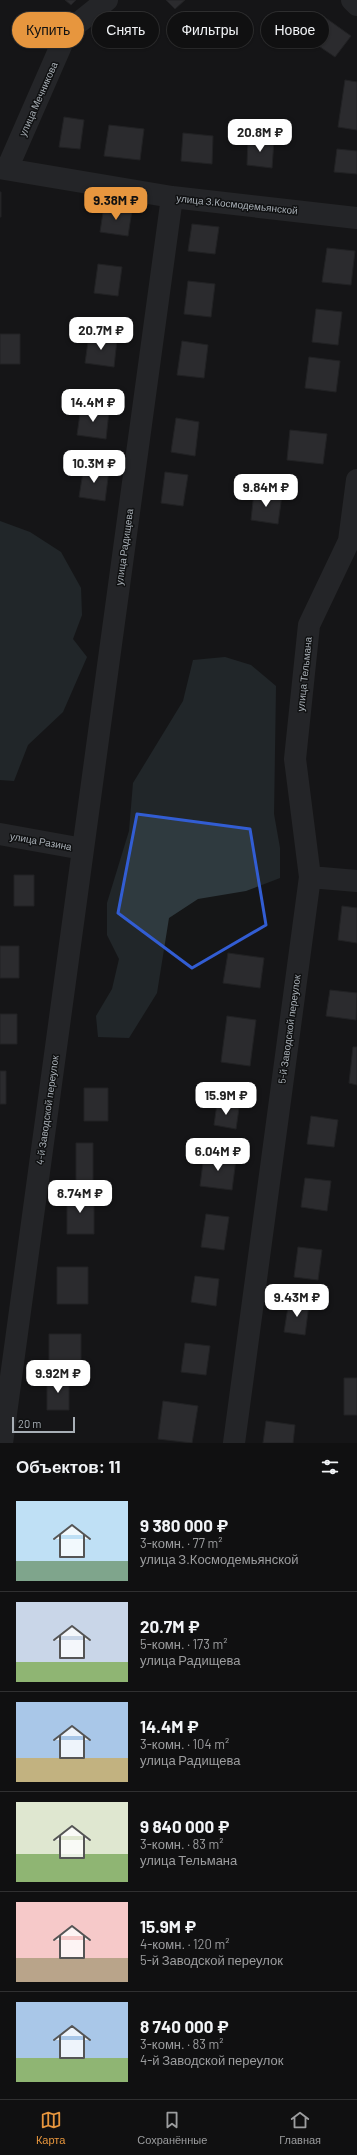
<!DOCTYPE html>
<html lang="ru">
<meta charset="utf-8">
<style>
:root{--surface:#101011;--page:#1e1e1f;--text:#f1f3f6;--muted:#9c9d9f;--line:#303031;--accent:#e7963e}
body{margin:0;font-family:Barlow,sans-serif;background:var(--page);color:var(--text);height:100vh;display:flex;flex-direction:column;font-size:15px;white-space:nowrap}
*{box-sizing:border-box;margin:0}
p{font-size:13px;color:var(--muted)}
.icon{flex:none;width:22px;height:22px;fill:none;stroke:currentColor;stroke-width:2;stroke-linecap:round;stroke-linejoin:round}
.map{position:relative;height:1443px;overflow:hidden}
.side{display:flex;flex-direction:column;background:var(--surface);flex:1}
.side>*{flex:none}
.guide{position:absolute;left:12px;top:12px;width:333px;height:36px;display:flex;gap:8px}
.scale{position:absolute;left:12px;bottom:10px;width:63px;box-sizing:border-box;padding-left:4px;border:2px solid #a8afb6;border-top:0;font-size:11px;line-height:14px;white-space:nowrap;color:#a8afb6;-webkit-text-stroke:3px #101112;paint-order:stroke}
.price{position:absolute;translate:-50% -34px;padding:0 9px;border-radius:8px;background:#fff;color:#222;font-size:13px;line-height:26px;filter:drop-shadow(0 1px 2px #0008)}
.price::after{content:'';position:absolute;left:50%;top:24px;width:12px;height:9px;margin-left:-6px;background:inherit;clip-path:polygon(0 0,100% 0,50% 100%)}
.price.selected{background:var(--accent);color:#111}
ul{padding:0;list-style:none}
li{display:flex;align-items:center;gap:12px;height:100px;padding:0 16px}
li+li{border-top:1px solid var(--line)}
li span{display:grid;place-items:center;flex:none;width:112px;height:80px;border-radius:0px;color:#555}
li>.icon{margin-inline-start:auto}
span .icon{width:48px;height:48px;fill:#fffc;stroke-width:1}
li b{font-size:17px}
h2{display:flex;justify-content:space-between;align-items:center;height:48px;padding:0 16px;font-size:17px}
.tag{padding:0 14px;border-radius:18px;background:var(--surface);box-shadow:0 1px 3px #0004,0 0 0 1px var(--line);font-size:14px;line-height:36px}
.tag.selected{background:var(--accent);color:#111}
.tabs{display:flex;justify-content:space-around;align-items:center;height:56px;border-top:1px solid var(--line);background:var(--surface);font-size:11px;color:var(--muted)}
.tabs a{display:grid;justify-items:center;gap:2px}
.tabs .selected{color:var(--accent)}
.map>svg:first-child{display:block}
.water{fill:#2f3a3f}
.building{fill:#45464a;stroke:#303033}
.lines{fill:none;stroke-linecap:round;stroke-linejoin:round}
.street{stroke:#37383c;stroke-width:22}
.marked{fill:none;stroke:#325dd3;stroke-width:3;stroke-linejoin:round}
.labels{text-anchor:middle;stroke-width:3;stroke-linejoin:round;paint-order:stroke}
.street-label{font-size:10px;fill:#a8afb6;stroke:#101112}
</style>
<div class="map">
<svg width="357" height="1443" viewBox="0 0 357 1443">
<rect width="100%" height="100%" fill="#151617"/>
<path class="water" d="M0 521 30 532 61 552 81 588 82 615 73 639 87 657 63 712 28 745 14 781 0 780Z
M225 657 251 665 276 686 274 814 280 848V878L246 891 198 899 169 918 157 993 129 1038 98 1037 96 1016 112 989 119 959 107 935V903L129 831 133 783 183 701 193 660Z"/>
<path class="building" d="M65 0H76L71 5Z
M166 0H185L175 9Z
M323 16 351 36 335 57 307 38Z
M345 80 357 82V130L338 127Z
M64 117 84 120 80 149 59 147Z
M109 125 144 129 140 160 104 156Z
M183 133 213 136 212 164 181 161Z
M248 138 274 140 272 168 247 165Z
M337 149 357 151V174L334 172Z
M0 192H1V217H0Z
M104 206 132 210 128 236 100 232Z
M192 224 219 227 215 254 188 251Z
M327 248 355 251 351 285 322 282Z
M98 264 122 267 118 296 94 293Z
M188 281 215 284 211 317 184 314Z
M316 309 342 312 338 345 312 342Z
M0 334H20V364H0Z
M89 335 117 339 114 367 85 363Z
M182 341 208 345 204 378 177 375Z
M309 357 340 361 336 392 305 388Z
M81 407 109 411 106 439 77 435Z
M176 418 199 422 195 456 171 452Z
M290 430 327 434 323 464 287 460Z
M84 466 109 470 105 501 79 497Z
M165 472 188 475 183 506 161 503Z
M254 492 282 495 278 524 251 520Z
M14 875H34V906H14Z
M342 906 357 908V943L338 940Z
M0 946H19V978H0Z
M228 953 264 958 260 988 223 983Z
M330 990 357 993 356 1020 326 1016Z
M0 1014H17V1044H0Z
M227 1016 256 1020 250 1066 221 1062Z
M353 1047H357V1085L349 1083Z
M0 1071H6V1104H0Z
M84 1088H108V1121H84Z
M217 1104 239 1108 236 1129 214 1125Z
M311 1116 338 1120 334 1147 307 1144Z
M76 1143H93V1186H76Z
M204 1155 236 1159 232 1190 200 1186Z
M305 1178 331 1181 327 1211 301 1207Z
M67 1194H94V1234H67Z
M206 1214 229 1217 224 1250 201 1247Z
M298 1247 322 1250 318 1280 294 1277Z
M57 1267H88V1304H57Z
M195 1276 219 1279 216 1306 191 1302Z
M289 1301 309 1304 305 1335 284 1332Z
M49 1334H81V1370H49Z
M185 1343 210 1346 206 1375 181 1372Z
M47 1378H69V1410H47Z
M344 1378H357V1415H344Z
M163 1401 198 1406 192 1443 158 1439Z
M266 1421 295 1425 293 1443H263Z"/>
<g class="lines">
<path class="street" d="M352 0 357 5
M0 168 172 197 357 218
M7 169 67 32 107 0
M0 834 83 849
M310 877 295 759 309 625 349 541 357 480
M2 1443 172 197
M234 1443 310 877 357 881"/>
</g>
<path d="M0 0H357V1443H0ZM137 814 250 829 266 925 192 968 118 913Z" fill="#151617" fill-opacity=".55" fill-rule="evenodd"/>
<path class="marked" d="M137 814 250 829 266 925 192 968 118 913Z"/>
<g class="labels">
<g class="street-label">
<text transform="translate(38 99) rotate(-66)" y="4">улица Мечникова</text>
<text transform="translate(237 204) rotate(6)" y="4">улица З.Космодемьянской</text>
<text transform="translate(124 547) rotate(-82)" y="4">улица Радищева</text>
<text transform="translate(304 674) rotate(-84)" y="4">улица Тельмана</text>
<text transform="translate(41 841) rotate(10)" y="4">улица Разина</text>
<text transform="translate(289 1029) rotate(-82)" y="4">5-й Заводской переулок</text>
<text transform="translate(47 1110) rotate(-82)" y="4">4-й Заводской переулок</text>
</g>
</g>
</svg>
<div class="scale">20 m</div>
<b class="price" style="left:260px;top:153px">20.8M ₽</b>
<b class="price selected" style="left:116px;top:221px">9.38M ₽</b>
<b class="price" style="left:101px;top:351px">20.7M ₽</b>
<b class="price" style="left:93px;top:423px">14.4M ₽</b>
<b class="price" style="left:94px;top:484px">10.3M ₽</b>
<b class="price" style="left:266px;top:508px">9.84M ₽</b>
<b class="price" style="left:226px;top:1116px">15.9M ₽</b>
<b class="price" style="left:218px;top:1172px">6.04M ₽</b>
<b class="price" style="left:80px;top:1214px">8.74M ₽</b>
<b class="price" style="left:297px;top:1318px">9.43M ₽</b>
<b class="price" style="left:58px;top:1394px">9.92M ₽</b>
<div class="guide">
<a class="tag selected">Купить</a>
<a class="tag">Снять</a>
<a class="tag">Фильтры</a>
<a class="tag">Новое</a>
</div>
</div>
<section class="side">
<h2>Объектов: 11<svg class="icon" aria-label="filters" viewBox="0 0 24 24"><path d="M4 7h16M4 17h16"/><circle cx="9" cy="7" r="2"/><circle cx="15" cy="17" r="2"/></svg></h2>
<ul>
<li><span style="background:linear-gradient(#bfe0f5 75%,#7fa58c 0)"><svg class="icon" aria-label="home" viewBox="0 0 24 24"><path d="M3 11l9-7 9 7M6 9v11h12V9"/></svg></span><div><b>9 380 000 ₽</b><p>3-комн. · 77 m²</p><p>улица З.Космодемьянской</p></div></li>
<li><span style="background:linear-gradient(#c9d6e8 75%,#8fb573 0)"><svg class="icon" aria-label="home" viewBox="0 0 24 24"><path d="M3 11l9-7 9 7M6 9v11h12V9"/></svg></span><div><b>20.7M ₽</b><p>5-комн. · 173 m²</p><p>улица Радищева</p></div></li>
<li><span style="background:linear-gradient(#a9c7e8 70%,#c2b280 0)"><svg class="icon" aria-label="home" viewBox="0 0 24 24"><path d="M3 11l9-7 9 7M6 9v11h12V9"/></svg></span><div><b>14.4M ₽</b><p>3-комн. · 104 m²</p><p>улица Радищева</p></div></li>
<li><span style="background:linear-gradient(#dfe7d0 65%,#8fb573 0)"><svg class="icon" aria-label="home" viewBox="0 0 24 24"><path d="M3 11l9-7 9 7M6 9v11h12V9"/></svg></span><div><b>9 840 000 ₽</b><p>3-комн. · 83 m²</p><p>улица Тельмана</p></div></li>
<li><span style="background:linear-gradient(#f6c9c9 70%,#b9a48a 0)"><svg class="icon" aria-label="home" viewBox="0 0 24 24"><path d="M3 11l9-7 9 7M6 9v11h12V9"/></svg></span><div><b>15.9M ₽</b><p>4-комн. · 120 m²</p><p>5-й Заводской переулок</p></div></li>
<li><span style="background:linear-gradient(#a9c7e8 70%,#8fb573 0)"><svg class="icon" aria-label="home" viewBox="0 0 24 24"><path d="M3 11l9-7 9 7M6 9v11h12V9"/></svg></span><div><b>8 740 000 ₽</b><p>3-комн. · 83 m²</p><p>4-й Заводской переулок</p></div></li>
</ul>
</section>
<nav class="tabs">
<a class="selected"><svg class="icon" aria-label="map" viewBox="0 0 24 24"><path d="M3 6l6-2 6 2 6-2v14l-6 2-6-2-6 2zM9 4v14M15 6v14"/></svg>Карта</a>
<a><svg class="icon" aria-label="saved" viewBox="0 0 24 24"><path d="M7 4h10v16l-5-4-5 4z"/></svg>Сохранённые</a>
<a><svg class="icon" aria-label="home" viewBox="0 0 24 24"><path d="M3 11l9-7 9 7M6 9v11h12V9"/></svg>Главная</a>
</nav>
